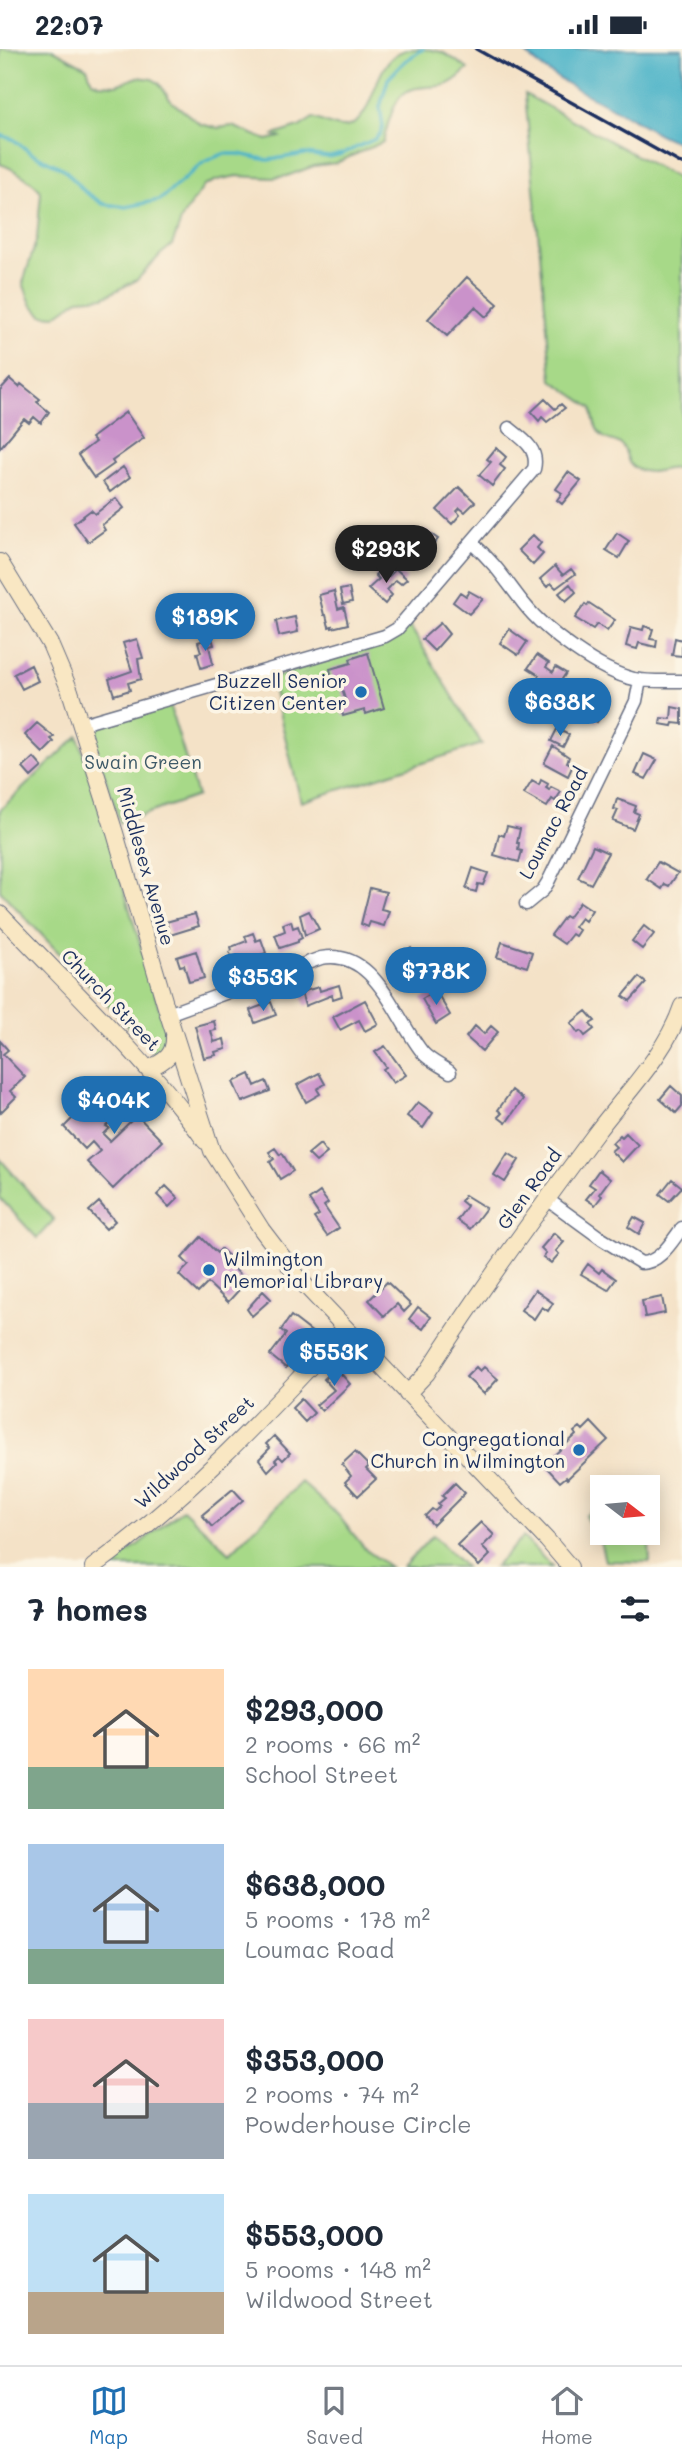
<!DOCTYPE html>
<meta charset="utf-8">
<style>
:root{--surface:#fff;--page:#f6f6f7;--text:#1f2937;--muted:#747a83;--line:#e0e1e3;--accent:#1f6fb2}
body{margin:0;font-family:Mali,sans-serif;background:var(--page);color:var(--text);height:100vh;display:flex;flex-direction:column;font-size:26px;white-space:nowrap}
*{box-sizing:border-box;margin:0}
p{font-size:23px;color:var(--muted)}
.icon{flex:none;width:38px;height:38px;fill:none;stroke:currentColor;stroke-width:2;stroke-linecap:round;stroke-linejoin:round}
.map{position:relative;height:1518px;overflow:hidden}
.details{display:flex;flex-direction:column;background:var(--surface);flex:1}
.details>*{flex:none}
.needle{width:46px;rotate:106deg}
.controls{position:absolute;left:590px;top:1426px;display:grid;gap:14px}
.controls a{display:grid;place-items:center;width:70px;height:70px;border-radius:0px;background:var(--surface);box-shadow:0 4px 18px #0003;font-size:35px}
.price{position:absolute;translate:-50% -60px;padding:0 16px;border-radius:24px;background:var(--accent);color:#fff;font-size:23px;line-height:46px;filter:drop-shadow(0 2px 4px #0008)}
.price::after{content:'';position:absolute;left:50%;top:42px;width:21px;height:16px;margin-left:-10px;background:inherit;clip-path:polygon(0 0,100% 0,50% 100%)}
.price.selected{background:#222;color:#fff}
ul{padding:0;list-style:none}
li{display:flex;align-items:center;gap:21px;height:175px;padding:0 28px}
li span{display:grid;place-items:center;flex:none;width:196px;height:140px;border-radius:0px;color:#555}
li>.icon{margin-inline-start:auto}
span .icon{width:84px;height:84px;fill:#fffc;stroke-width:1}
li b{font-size:30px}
h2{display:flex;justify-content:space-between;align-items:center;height:84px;padding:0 28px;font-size:30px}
.status{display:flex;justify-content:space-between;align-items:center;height:49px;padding:0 35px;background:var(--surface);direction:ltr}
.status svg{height:19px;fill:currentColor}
.menu{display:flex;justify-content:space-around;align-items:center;height:98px;border-top:2px solid var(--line);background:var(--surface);font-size:19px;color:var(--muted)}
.menu a{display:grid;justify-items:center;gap:4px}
.menu .selected{color:var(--accent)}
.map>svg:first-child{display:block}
.green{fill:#a7d988;stroke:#618473;stroke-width:2}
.water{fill:#4ab2c8;stroke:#327093;stroke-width:2}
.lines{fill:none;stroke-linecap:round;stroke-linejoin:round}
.stream{stroke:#4ab2c8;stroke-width:3.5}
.building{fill:#ca92ca;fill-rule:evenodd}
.street-casing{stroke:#676e83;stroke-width:15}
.secondary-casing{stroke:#676e83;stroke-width:18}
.street{stroke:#fff;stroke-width:12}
.secondary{stroke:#f9e7c3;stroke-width:16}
.rail{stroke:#1b2f5e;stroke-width:3.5}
.poi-dot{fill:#1f6fb2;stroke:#fcf5e5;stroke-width:2.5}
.labels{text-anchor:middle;stroke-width:7;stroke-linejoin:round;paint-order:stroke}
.poi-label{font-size:19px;fill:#1b2f5e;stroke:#fcf5e5;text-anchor:end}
.park-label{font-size:19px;fill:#3e5a68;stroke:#fcf5e5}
.street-label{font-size:19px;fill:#1b2f5e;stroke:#fcf5e5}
</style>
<div class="status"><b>22:07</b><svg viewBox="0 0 49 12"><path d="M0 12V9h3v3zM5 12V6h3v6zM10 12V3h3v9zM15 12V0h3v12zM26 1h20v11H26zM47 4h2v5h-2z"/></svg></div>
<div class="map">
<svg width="682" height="1518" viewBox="0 0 682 1518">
<rect width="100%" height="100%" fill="#fcf5e5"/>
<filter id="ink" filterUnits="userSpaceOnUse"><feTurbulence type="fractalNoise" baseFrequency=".0143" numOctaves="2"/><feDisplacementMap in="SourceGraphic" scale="14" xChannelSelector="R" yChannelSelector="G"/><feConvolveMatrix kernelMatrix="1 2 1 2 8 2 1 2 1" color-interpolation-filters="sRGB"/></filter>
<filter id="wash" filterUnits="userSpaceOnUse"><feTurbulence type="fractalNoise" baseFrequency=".00686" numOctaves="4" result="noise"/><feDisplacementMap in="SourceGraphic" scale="28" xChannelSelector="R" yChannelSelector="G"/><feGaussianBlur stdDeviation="1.57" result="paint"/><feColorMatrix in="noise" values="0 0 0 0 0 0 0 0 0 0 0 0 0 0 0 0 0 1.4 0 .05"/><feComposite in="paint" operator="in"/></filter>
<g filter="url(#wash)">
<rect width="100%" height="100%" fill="#f4e2c7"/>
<path class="green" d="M0 0H52L87 19 92 32 99 35 116 36 138 28 152 30 159 34 171 52 200 75 217 79 232 77 267 91 280 88 274 86 299 78 313 69C323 72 339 81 349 77 379 68 370 0 415 0 443 0 445 4 468 20 461 26 454 34 445 36 429 40 409 34 398 51 390 63 387 79 383 93L336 114 314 117 287 127 273 129 237 127 217 131 204 137 183 167 172 196 161 205 137 231 104 248 79 250 55 267 42 266 31 255 23 234 37 189 41 143C36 134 11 118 0 115Z
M525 45 682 132V422C671 416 661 423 650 423 620 421 632 404 620 395 616 392 610 392 605 389 595 383 593 369 592 359L552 331Z
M408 574 482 695 301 753 271 630 394 586Z
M169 655 197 747 120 774 89 678Z
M78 687 164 975 166 996 156 1006 0 842V761Z
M0 1110 54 1171 37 1189 0 1149Z
M301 1433 338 1466 366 1501 390 1518H110L183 1460 230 1504Z
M602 1454V1484H648V1477L650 1513 605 1512 601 1496 585 1467Z
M433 1486 465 1518H403Z
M523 1488 552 1518H494Z"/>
<path class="water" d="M522 0H682V94C663 90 645 76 628 67 597 50 544 27 522 0Z"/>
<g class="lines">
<path class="stream" d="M0 86 13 90 31 104 64 120 84 142 103 155 126 158 160 151 204 113 223 105H239L268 111 305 105 328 108 342 105 375 90 380 85 383 78 380 58 388 30 405 12 423 0"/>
</g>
<g id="blocks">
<path class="building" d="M467 228 498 255 486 268 475 258 447 287 428 270Z
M10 330 19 338 21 335 40 350 37 353 49 363 41 374 34 368 29 374 24 370 0 399V341Z
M545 350 555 360 561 355 565 359 547 373 542 368 539 372 531 363Z
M126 363 144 389 112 412 114 415 94 429 78 406 95 393 91 389Z
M496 399 506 408 500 416 505 420 492 437 479 426 491 413 487 410Z
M123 418 130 428 110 443 103 433Z
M568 423 581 432 562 455 557 451 562 444 556 440Z
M459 438 475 453 465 463 460 459 457 462 460 466 452 475 437 461Z
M116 449 124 459 102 476 105 481 88 493 74 474 91 461 95 465Z
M425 481 438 490 417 517 405 508 411 499 407 496 413 487 419 491Z
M617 484 629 492 619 509 606 501Z
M533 486 541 494 537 499 543 505 533 516 518 501Z
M555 517 563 526 571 520 575 525 556 539 551 534 547 538 540 530Z
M396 520 407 530 401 535 396 531 387 541 392 546 385 555 368 540 379 530 375 526 380 521 388 528Z
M570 535 576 543 566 552 559 544Z
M349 539 352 553 343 555 340 541Z
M334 542 338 560 344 558 348 575 332 579V577L329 578 326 566H324L319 546Z
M469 542 483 550 469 565 453 553 460 543 466 547Z
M589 554 615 571 607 582 597 575 593 580 575 569 585 555 587 557Z
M295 568 298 583 279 587 276 572Z
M440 574 449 585 434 602 422 590Z
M644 577 653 580 650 590 657 591 656 598 639 594 637 600 626 597 631 578 643 581Z
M509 580 527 593 518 606 500 594Z
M212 589 214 596 209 597 213 615 201 619 197 604 201 603 198 593Z
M675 589 682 591V607L672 606Z
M137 590 143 609 138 610 141 630 128 634 130 641 114 646 109 630 132 622 123 594Z
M368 604 384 659 366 665 365 661 343 667 340 655 346 653 339 631 333 633 330 620 351 614 350 610Z
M537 606 549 614 546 618 553 623 556 618 566 624 555 641 543 633 538 641 532 637 539 626 528 619Z
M31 616 38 632 22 640 14 625Z
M582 633 599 645 593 654 605 661 597 673 579 660 584 653 573 646Z
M672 658 682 660V675L673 674 672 677 660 675 661 669 671 670Z
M37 674 54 688 51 690 54 693 43 704 25 686Z
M557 680 569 686 563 698 551 692Z
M553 697 569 708 567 713 573 716 568 727 544 714Z
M644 705 657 711 646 730 635 725Z
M34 709 42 718 31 728 23 719Z
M541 731 548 735 546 739 549 741 551 738 561 743 555 752 552 750 547 758 524 745 532 732 539 736Z
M617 750 636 757 634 763 639 765 633 780 613 772 618 761 614 760Z
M507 777 520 780 517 794H519L518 801 522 802 519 813 494 806 499 785 504 787Z
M593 797 608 804 591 835 578 829Z
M658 813 678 824 669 837 665 835 662 840 647 830Z
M473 819 488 824 483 836 478 835 476 843 466 840Z
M370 839 386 843 381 860 389 862 384 877 370 873 368 878 361 875Z
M580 853 592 861 585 872 581 869 574 878 579 881 575 887 572 885 564 895 551 886 565 867 568 869Z
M309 862 319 880 305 886 300 866Z
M195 865 199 877 170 886 166 873Z
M291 872 293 879 298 877 302 889 298 891V893L280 899 275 886 285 882 283 875Z
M644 877 654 885 642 900 632 892Z
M253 884 256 892 261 890 266 904 236 915 229 903 232 901 231 898 247 892 245 887Z
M502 893 532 903 527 918 497 908Z
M411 899 416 907 423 903 430 913 410 926 398 907Z
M196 902 204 929 189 933 184 916 180 917 177 908Z
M639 928 646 934 630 952 623 947Z
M339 936 342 947 333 950 332 946 305 957 301 943 319 938 320 942Z
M436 942 450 966 436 975 422 950Z
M365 951 378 975 365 982 359 971 340 981 333 968Z
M271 953 276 966 255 974 250 961Z
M586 962 595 972 590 975 594 980 585 987 581 982 578 984 571 974Z
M214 972 216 981 211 982 214 993 224 990 226 1000 215 1003 216 1006 204 1009 195 977Z
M475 977 484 985 491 977 498 983 482 1002 466 988Z
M0 992 8 1001 3 1005 25 1028 10 1042 16 1048 0 1064Z
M385 997 406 1026 393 1034 383 1020 386 1018 375 1003Z
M319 1024 325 1035 317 1040 320 1045 306 1053 297 1036Z
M250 1025 255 1037 266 1032 270 1042 242 1053 233 1033Z
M118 1036 130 1048 124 1053 162 1092 113 1140 87 1113 100 1102 92 1093 85 1100 64 1078 76 1066 79 1069 105 1044 107 1046ZM122 1061 132 1071 110 1092 103 1085 109 1079 106 1077Z
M671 1037 682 1047V1057L676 1064 660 1050Z
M512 1041 523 1050 506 1074 498 1068 502 1064 498 1061Z
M418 1053 433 1064 423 1079 407 1067Z
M626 1084 638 1096 622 1113 611 1102 616 1098 612 1094 620 1086 622 1088Z
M320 1095 327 1104 316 1113 308 1105Z
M275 1099 280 1106 282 1104 293 1122 280 1130 270 1113 274 1110 269 1103Z
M508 1104 519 1111 505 1133 494 1126Z
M599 1121 610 1130 599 1145 602 1147 595 1156 586 1150 595 1139 589 1135Z
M672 1130 682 1138 669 1152 660 1145Z
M166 1137 178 1149 169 1158 157 1146Z
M320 1143 328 1154 324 1157 339 1179 327 1187 314 1169 319 1166 309 1151Z
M465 1146 486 1159 470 1180 457 1171 467 1157 461 1152Z
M99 1153 115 1172 106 1180 89 1162Z
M634 1168 645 1174 639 1185 628 1178Z
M554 1184 564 1193 556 1202 559 1205 551 1214 543 1208 546 1204 541 1199Z
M201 1188 217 1204 221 1200 234 1212 230 1216 247 1232 228 1253 208 1234 198 1244 179 1226 189 1216 182 1209Z
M588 1215 599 1224 602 1220 616 1230 608 1241 581 1225Z
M387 1233 411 1256 404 1263 397 1255 384 1267 369 1251Z
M535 1241 553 1254 548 1262 542 1258 534 1270 521 1261Z
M263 1242 271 1250 252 1267 247 1260Z
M662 1248 665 1264 645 1268 642 1252Z
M418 1258 431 1268 423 1280 409 1270Z
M291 1267 313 1284 286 1319 270 1306 286 1285 281 1281Z
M476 1318 480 1322 484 1318 498 1330 484 1345 466 1328Z
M336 1319 350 1335 322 1362 316 1356 334 1341 324 1330Z
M301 1350 314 1364 305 1373 292 1359Z
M591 1373 608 1391 567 1430 566 1428 560 1433 546 1418 552 1412 550 1410 576 1386 574 1383 580 1378 583 1381Z
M274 1387 290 1404 283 1411 279 1407 275 1411 277 1413 268 1422 259 1410 270 1399 266 1395Z
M355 1403 369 1417 366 1420 376 1430 358 1447 345 1433 351 1427 342 1415Z
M455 1434 465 1444 433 1476 425 1467 432 1460 435 1462 440 1457 438 1455 445 1449 442 1447Z
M233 1440 243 1451 212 1478 202 1466Z
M481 1473 494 1486 482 1498 490 1506 479 1517 457 1496Z"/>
</g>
</g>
<g filter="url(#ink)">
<use href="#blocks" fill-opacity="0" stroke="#676e83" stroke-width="2"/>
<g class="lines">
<defs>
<path id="street" d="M472 494C496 515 505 531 524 555 546 583 599 622 634 630 649 633 666 632 682 632
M82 675 385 587 397 580 534 420C539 400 523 390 509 379
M526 855 543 841 548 833 636 652 640 631
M168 965 321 909C375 898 395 970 423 1004 430 1012 442 1017 450 1023
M547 1150 602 1190 641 1214C660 1214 672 1192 682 1179"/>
<path id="secondary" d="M0 513 50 595 70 642 115 784 168 965 212 1102 262 1181 301 1232 547 1491 570 1518
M0 865C70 939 146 1009 205 1092
M148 1020C165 1012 175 1006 174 987
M407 1345 427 1324C480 1241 538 1162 596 1084 626 1044 666 1005 682 957
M93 1518C188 1449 266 1366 345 1280"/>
</defs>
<use href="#street" class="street-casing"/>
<use href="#secondary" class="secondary-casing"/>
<use href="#street" class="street"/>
<use href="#secondary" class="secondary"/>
<path class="rail" d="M476 0 682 115"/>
</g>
</g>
<g class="poi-dot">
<circle cx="361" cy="643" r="7"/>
<circle cx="209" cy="1221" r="7"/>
<circle cx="579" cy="1401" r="7"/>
</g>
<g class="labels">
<g class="poi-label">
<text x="347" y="639">Buzzell Senior<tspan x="347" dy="22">Citizen Center</tspan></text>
<text x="223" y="1217" text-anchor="start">Wilmington<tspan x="223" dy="22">Memorial Library</tspan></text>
<text x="565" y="1397">Congregational<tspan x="565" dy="22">Church in Wilmington</tspan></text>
</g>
<g class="park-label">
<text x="143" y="720">Swain Green</text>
</g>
<g class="street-label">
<text transform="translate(553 774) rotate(-62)" y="7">Loumac Road</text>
<text transform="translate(146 817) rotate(74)" y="7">Middlesex Avenue</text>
<text transform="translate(111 951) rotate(46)" y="7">Church Street</text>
<text transform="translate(529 1140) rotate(-54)" y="7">Glen Road</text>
<text transform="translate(194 1403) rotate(-43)" y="7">Wildwood Street</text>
</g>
</g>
</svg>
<div class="controls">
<a><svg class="needle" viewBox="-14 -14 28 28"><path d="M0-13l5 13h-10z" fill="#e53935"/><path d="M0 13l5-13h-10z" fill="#747a83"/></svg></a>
</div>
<b class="price selected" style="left:386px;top:536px">$293K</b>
<b class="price" style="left:205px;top:604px">$189K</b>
<b class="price" style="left:560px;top:689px">$638K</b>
<b class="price" style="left:436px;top:958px">$778K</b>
<b class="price" style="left:263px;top:964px">$353K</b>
<b class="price" style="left:114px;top:1087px">$404K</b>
<b class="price" style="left:334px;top:1339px">$553K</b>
</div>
<section class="details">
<h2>7 homes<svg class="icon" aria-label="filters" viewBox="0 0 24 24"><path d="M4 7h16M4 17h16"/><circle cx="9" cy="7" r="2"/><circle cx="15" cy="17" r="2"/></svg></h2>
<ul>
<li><span style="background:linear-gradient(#ffd9b3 70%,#7fa58c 0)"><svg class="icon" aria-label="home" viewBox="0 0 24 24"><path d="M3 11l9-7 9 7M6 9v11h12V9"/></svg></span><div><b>$293,000</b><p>2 rooms · 66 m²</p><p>School Street</p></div></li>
<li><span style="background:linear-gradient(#a9c7e8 75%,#7fa58c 0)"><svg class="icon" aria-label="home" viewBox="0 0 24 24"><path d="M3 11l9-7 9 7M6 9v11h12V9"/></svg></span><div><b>$638,000</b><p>5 rooms · 178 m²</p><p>Loumac Road</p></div></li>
<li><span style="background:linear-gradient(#f6c9c9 60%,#9aa5b1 0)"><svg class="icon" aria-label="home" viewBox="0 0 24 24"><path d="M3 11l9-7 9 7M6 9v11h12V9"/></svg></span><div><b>$353,000</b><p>2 rooms · 74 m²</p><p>Powderhouse Circle</p></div></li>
<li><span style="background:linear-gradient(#bfe0f5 70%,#b9a48a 0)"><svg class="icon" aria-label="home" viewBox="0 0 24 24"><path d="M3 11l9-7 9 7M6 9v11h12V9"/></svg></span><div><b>$553,000</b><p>5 rooms · 148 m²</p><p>Wildwood Street</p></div></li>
</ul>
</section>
<nav class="menu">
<a class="selected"><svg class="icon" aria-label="map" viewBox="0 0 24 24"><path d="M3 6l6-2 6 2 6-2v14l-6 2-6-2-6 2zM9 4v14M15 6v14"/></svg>Map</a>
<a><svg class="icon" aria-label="saved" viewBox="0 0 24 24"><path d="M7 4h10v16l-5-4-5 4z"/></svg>Saved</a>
<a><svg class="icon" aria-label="home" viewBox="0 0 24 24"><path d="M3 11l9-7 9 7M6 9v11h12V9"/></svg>Home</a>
</nav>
